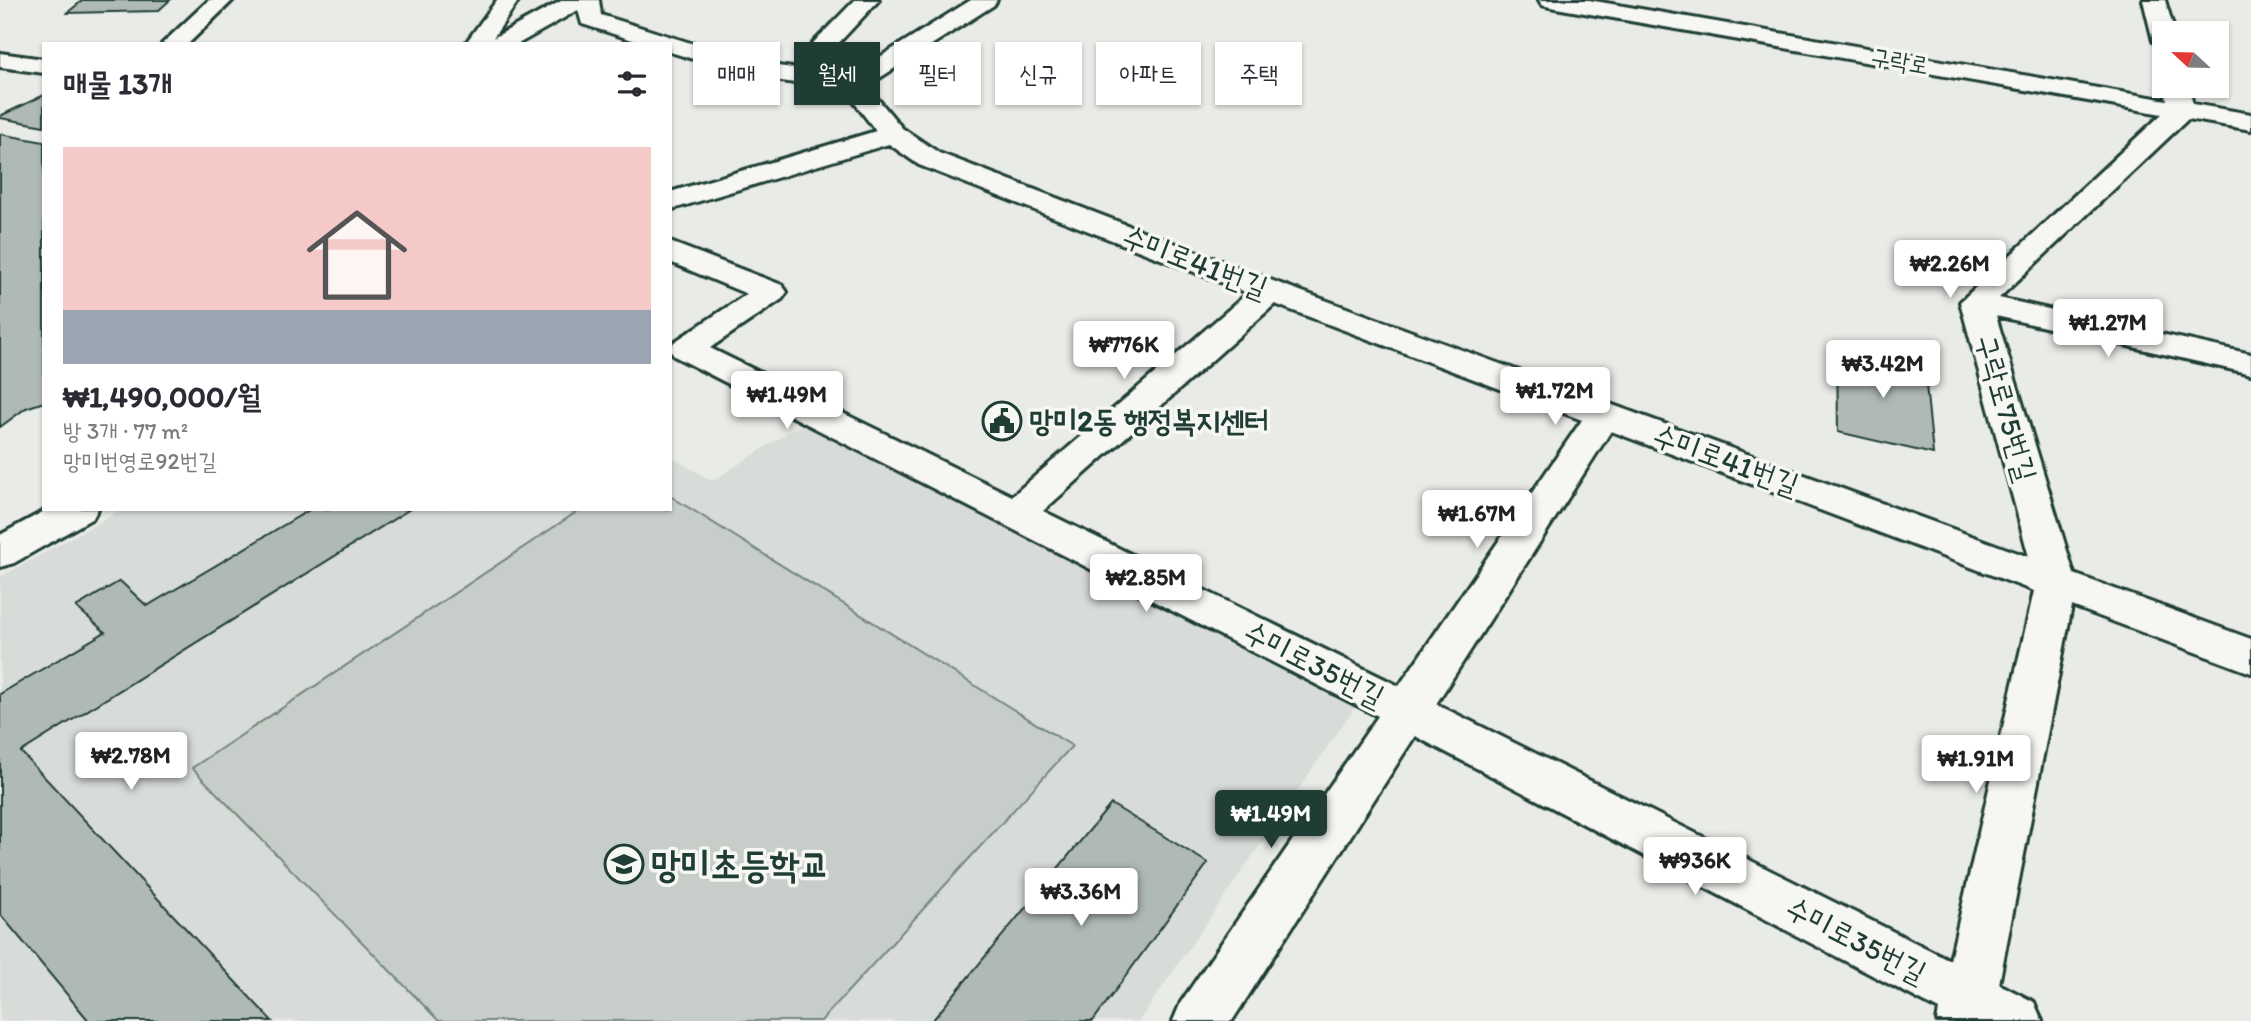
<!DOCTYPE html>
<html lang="ko">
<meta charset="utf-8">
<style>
:root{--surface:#fff;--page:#f7f7f7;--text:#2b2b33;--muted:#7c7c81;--line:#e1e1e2;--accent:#1f3d34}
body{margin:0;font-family:Itim,"Poor Story",sans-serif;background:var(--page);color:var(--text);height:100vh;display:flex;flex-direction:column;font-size:26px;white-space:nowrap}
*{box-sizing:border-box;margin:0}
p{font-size:23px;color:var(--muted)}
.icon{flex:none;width:38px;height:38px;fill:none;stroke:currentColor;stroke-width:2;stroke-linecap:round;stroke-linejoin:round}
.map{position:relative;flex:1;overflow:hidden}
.side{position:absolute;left:42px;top:42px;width:630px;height:469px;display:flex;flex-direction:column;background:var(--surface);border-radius:0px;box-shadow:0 2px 5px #0004}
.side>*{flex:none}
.hud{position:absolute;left:693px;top:42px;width:665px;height:63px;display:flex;gap:14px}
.needle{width:46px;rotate:292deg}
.fabs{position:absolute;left:2152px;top:21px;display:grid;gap:14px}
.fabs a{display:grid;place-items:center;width:77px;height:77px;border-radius:0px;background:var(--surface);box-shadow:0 2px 5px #0004;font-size:35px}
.price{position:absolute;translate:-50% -60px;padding:0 16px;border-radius:7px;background:#fff;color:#222;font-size:23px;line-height:46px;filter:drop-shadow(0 2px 4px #0008)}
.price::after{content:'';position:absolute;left:50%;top:42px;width:21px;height:16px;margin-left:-10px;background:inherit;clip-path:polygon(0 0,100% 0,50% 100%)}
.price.selected{background:var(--accent);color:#fff}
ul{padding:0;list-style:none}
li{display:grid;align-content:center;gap:14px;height:371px;padding:0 21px}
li+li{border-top:2px solid var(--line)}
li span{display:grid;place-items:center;height:217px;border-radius:0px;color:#555}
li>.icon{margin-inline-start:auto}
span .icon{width:126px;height:126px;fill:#fffc;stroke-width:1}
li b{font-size:30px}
h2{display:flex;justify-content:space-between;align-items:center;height:84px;padding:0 21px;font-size:30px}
.chip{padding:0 24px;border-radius:0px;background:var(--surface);box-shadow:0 2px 5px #0004;font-size:24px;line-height:63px}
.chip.selected{background:var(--accent);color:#fff}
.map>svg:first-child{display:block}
.built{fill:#d8dcd8}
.green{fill:#c7cec9;stroke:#73867e;stroke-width:2}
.building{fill:#b0bab5;stroke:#1f3d34;stroke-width:2}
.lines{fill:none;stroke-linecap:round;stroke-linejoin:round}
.minor-casing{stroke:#1f3d34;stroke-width:6}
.minor{fill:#f6f6f2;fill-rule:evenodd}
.labels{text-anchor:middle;stroke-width:7;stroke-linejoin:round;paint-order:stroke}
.far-street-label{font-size:24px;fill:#1f3d34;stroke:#f6f6f2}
.street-label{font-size:30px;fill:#1f3d34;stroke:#f6f6f2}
.poi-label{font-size:30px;font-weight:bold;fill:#1f3d34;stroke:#f6f6f2;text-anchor:start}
.near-poi-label{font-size:37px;font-weight:bold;fill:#1f3d34;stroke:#f6f6f2;text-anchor:start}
</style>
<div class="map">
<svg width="2251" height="1021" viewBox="0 0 2251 1021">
<rect width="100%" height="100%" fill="#e9ebe7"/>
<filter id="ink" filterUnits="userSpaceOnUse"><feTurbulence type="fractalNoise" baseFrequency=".0143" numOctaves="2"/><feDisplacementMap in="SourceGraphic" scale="14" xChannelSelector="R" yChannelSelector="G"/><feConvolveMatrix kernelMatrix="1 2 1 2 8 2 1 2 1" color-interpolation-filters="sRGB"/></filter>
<g filter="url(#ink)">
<path class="built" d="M805 422 1355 707 1139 1021H0V577L123 509H670V456L712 481Z"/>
<path class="green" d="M670 496 1072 746 821 1021H439L192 768 581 509H670Z"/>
<path class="building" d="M83 0H170L158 11 67 13Z
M44 95V126L0 118V116Z
M0 134 44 142V402L26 408 0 427Z
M1837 347 1924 365 1933 454 1838 432Z
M311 509H410L21 752 272 1021H89L0 914V694L105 632 76 607 120 581 147 606Z
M1111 804 1208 863 1093 1021H932Z"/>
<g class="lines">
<defs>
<path id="minor" d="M209 0H233L188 44H162Z
M497 0H519L493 38 563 0H599L601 15 755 63 823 72 812 61 810 47 814 42 855 0H879L834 48 836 58 854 73 971 0H997L994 5 867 86 902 128 939 153 1281 284 2029 557 1960 302 2162 114 1550 7 1542 5 1539 0H1589L2167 100 2164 86 2165 84 2188 86 2193 104 2251 114V130L2188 119 1999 298 2251 354V374L1996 316 2074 574 2251 639V673L2072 606 1999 984 2034 1002 2042 1021H1937L1939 1010 1415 736 1232 1021H1173L1181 1002 1378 716 674 356 670 350 674 342 747 294 670 262V242L782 285 787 292 782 299 710 348 1012 496 1248 293 919 165 889 144 670 210V192L876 131 845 90 752 77 670 52V44H645L582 24 578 10 518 44H465ZM1275 304 1582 420 1399 686 1043 511ZM1611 431 2034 591 1950 960 1436 704Z
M2143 0H2165L2175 33H2165V48L2157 46 2153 41Z
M0 53 44 59V73L0 67Z
M48 509H98L93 518 14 563 0 567V535Z"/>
</defs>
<use href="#minor" class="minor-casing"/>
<use href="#minor" class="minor"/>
</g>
</g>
<defs>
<symbol id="civic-ring" viewBox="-11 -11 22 22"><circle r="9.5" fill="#f6f6f2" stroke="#1f3d34" stroke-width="1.5"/><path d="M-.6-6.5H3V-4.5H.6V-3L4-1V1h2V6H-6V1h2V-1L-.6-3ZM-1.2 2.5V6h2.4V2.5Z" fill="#1f3d34"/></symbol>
<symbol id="school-ring" viewBox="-11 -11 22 22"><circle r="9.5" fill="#f6f6f2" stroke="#1f3d34" stroke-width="1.5"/><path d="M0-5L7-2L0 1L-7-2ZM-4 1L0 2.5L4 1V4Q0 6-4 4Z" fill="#1f3d34"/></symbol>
</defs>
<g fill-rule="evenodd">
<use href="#civic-ring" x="980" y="399" width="44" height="44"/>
<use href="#school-ring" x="602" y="842" width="44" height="44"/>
</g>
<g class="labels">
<g class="far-street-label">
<text transform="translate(1900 61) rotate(10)" y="8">구락로</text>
</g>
<g class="street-label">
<text transform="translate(1195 262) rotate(21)" y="10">수미로41번길</text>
<text transform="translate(2006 408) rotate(74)" y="10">구락로75번길</text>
<text transform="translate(1726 460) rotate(20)" y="10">수미로41번길</text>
<text transform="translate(1314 664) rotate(27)" y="10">수미로35번길</text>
<text transform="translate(1856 940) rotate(27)" y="10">수미로35번길</text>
</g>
<g class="poi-label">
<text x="1029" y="431">망미2동 행정복지센터</text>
</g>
<g class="near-poi-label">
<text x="651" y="877">망미초등학교</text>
</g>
</g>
</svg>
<div class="fabs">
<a><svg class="needle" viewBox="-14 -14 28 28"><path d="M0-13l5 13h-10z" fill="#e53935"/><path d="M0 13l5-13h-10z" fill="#7c7c81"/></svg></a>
</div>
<b class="price" style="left:1950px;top:300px">₩2.26M</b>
<b class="price" style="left:2108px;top:359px">₩1.27M</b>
<b class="price" style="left:1124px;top:381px">₩776K</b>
<b class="price" style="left:1883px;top:400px">₩3.42M</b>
<b class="price" style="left:1555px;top:427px">₩1.72M</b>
<b class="price" style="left:787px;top:431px">₩1.49M</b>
<b class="price" style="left:1477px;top:550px">₩1.67M</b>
<b class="price" style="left:1146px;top:614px">₩2.85M</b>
<b class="price" style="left:131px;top:792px">₩2.78M</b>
<b class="price" style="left:1976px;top:795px">₩1.91M</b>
<b class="price selected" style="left:1271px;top:850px">₩1.49M</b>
<b class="price" style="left:1695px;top:897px">₩936K</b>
<b class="price" style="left:1081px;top:928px">₩3.36M</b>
<div class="hud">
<a class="chip">매매</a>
<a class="chip selected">월세</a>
<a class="chip">필터</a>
<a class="chip">신규</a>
<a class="chip">아파트</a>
<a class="chip">주택</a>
</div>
<section class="side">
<h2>매물 13개<svg class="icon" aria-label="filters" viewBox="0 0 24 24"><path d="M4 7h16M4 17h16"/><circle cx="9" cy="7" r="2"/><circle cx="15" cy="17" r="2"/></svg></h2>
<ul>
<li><span style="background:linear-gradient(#f6c9c9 75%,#9aa5b1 0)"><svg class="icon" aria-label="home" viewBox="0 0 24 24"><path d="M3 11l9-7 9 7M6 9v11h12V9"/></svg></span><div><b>₩1,490,000/월</b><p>방 3개 · 77 m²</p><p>망미번영로92번길</p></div></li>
</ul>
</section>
</div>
